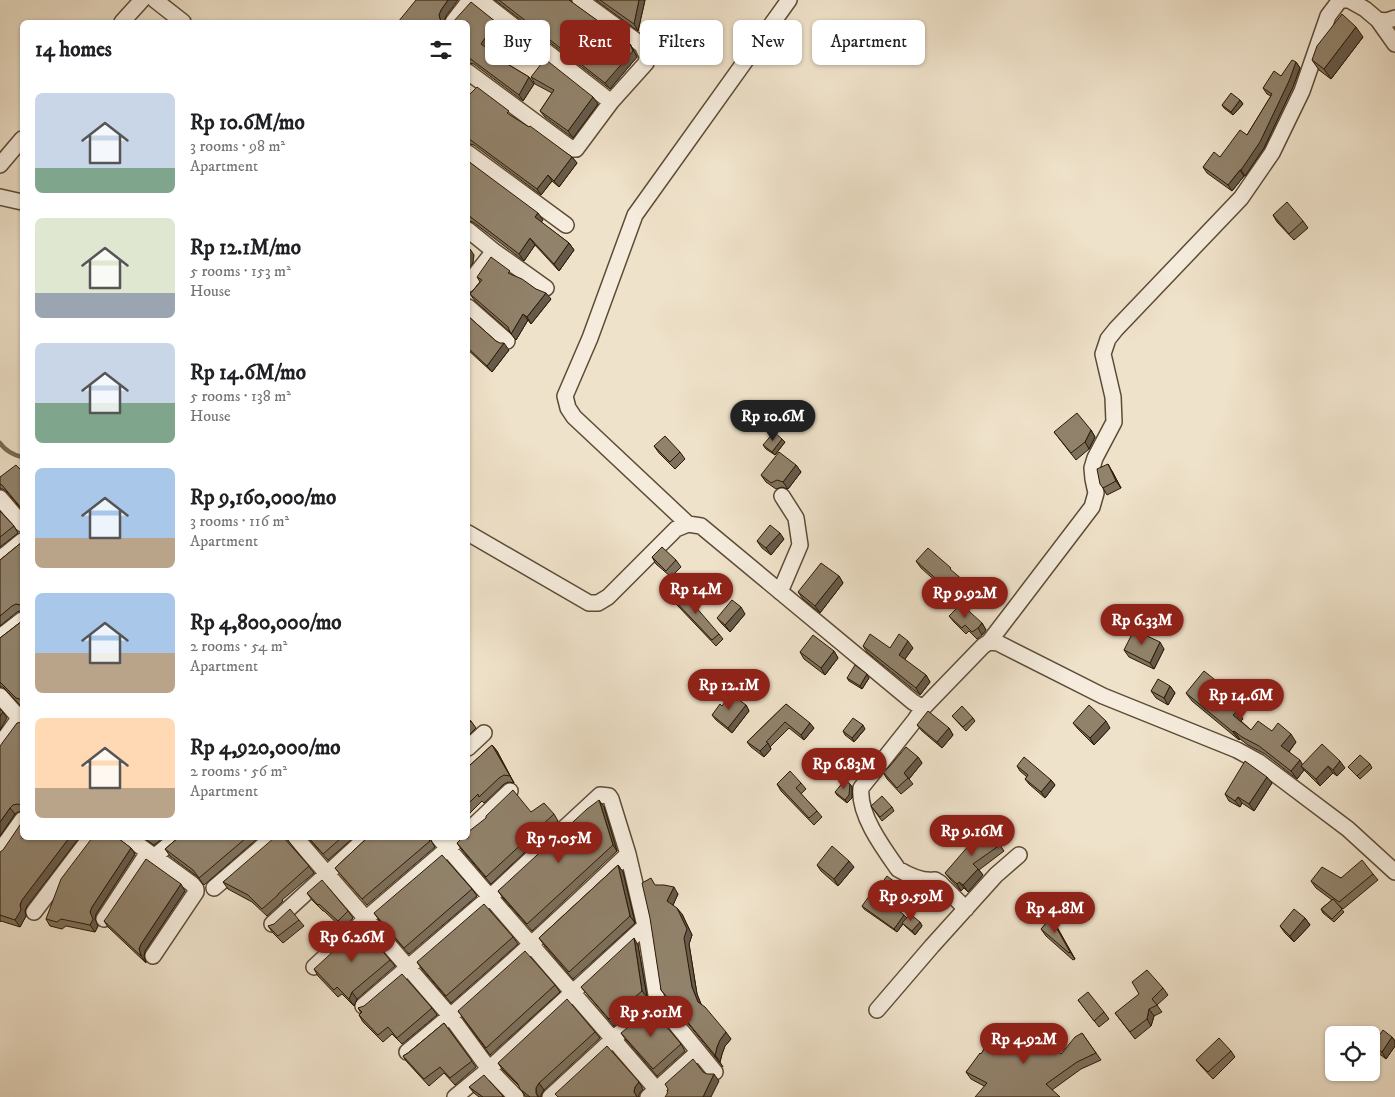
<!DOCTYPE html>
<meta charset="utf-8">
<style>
:root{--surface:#fff;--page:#f2f2f2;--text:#202124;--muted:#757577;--accent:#8f2418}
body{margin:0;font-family:"IM FELL DW Pica",serif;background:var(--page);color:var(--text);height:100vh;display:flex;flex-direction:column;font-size:19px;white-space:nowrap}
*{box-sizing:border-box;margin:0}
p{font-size:16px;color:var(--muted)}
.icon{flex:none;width:28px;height:28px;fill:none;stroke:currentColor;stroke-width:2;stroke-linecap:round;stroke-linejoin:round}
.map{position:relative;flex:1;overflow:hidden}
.panel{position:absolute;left:20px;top:20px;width:450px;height:820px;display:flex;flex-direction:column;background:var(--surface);border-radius:8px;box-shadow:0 1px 4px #0004}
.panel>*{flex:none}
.banner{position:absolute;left:485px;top:20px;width:475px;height:45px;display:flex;gap:10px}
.fabs{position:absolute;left:1325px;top:1026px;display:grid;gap:10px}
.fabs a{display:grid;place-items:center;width:55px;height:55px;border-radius:8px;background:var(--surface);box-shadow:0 1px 4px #0004;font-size:25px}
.price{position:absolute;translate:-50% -42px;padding:0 11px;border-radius:18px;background:var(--accent);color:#fff;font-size:16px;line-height:32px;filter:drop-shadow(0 1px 2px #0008)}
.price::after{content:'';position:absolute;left:50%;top:30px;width:15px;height:11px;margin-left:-8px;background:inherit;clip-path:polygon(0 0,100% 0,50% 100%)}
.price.active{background:#222;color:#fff}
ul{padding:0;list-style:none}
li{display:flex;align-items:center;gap:15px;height:125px;padding:0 15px}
li span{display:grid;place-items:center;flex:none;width:140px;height:100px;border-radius:8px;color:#555}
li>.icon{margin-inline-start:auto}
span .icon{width:60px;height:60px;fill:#fffc;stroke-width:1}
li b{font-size:21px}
h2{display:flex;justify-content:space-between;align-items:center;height:60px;padding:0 15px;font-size:21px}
.chip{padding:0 18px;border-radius:8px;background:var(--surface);box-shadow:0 1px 4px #0004;font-size:18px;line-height:45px}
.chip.active{background:var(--accent);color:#fff}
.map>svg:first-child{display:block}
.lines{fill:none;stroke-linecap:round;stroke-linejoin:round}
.stream{stroke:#796953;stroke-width:4.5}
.street-casing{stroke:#5d4b36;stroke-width:18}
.street{stroke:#f5ecdd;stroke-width:15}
.wall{fill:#7d705c;stroke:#2c1905}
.shaded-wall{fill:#665b4b;stroke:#2c1905}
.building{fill:#91826b;stroke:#2c1905}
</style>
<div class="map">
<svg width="1395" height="1097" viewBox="0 0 1395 1097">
<rect width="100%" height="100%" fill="#efe2ca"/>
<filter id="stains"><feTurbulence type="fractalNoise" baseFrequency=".004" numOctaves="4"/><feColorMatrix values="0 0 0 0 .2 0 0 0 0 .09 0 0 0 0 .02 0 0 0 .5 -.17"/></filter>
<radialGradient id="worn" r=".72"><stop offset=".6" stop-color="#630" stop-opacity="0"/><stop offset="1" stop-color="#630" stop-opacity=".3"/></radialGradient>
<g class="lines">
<path class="stream" d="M0 443C5 450 14 455 22 457"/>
<defs>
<path id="street" d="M155 0 183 22
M480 0 611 102
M1378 20 1395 44
M122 22 142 0
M453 22 470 0
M468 72 572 149H576L611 102 646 63 647 56 642 45 580 0
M468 153 566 225
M0 165 22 139
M0 197 22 202
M468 230 494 251 468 284
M494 251 546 288
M468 307 507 341
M0 498 22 524
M688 524 574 417 568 408 565 396 590 338 635 215 789 0
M468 533 589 603H598L608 597 676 529 688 524 701 526 913 702 923 708 983 646 989 642 1092 507 1096 493 1093 479 1092 468 1095 458 1114 422 1113 397 1103 354 1108 339 1116 329 1241 198 1272 153 1302 91 1328 16 1340 0H1349L1365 9 1378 20 1386 21 1395 18
M0 559 22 541
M780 592 800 545 796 518 782 496
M0 637 22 620
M989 642 998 643 1103 696 1237 750 1259 762 1348 829 1395 872
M0 696 22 721
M923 708 915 720 861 788C858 814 883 848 898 869 908 875 922 882 935 880L940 883 966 909
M0 745 22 714
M468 748 484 733
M468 831 510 791
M129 838 192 884 196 889V892L153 956
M296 838 451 1017 489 1069 516 1097
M439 838 663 1097
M0 851 22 820
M155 856 177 838
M214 888 272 838
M34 912 90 838
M104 919 148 852
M272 924 366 838
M314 967 370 915 460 838
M363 1006 490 897 600 795 609 796 611 799 628 854 645 926 657 1001 715 1072
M877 1010 932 946 996 875 1019 855
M407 1052C484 989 556 922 628 854
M455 1097 489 1069 645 926
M550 1097 613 1039 657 1001
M648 1097 698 1052"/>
</defs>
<use href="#street" class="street-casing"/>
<use href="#street" class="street"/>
</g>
<path class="wall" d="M495 0H571V2L630 44 634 51 637 57 610 89Z
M596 0H645L638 31Z
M468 22 501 28 488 49 505 61 506 63 529 77 534 84 523 101 474 64 468 63Z
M1363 37 1331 79 1319 70 1312 60Z
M1296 62 1300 68 1293 87 1264 148 1245 176H1244L1232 191 1207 173 1203 167 1220 157 1247 135 1271 96 1267 94 1263 88 1281 76Z
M531 77 598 104 573 138 545 117 540 111 552 93 535 84Z
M468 96 513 117 572 157 577 163 559 187 552 181 541 195 474 145 470 144H468Z
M1240 100 1243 104 1233 115 1224 108 1222 105Z
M468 161 543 220 541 222 569 243 574 250 559 271 535 245 524 261 473 222 468 221Z
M1273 215 1303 221 1308 228 1294 240 1277 222Z
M513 275 551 299 531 324 528 320 516 340 510 332 475 301 470 294 480 282 477 277Z
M468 316 496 341 509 350 492 372 468 350Z
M1091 430 1095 437 1089 449 1076 460 1054 432Z
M785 442 775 455 766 449 763 445Z
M654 446 680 452 685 459 675 469 659 453Z
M796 465 801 472 788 489 782 487 776 489 766 482 761 475Z
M22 471V510L7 492 3 489H0V477Z
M1112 471 1121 488 1107 495 1103 488Z
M0 511 14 526 18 533 0 547Z
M784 539 771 555 762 548 757 541Z
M22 542V611H20L17 612 0 626V560Z
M652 557 676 560 681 567 671 577 656 564Z
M916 561 955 574 964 581 969 588 957 602 946 593 941 586 921 568Z
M839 576 843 583 820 613 803 599 798 592Z
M673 599 719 634 723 639 716 646 677 605Z
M745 614 730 632 722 624 717 618Z
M949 616 982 623 986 630 982 635 977 639 969 631 966 634 954 622Z
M22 621V705H20L3 687H0V638Z
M863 646 890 648H913L904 660 926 675 930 682 920 695 867 652Z
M1164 649 1154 669 1129 657 1124 650Z
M834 651 838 658 825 675 804 659 800 652Z
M847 678H869L862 689 849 681Z
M1219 683 1225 691 1222 694 1235 704 1241 712 1239 714 1243 719 1241 721 1251 730 1272 731 1296 742 1289 752 1303 765 1345 768 1337 776 1333 773 1320 786 1304 770 1297 779 1265 754 1248 745 1240 739 1239 740 1192 701 1186 693Z
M1170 686 1175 693 1168 705 1156 698 1151 691Z
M786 704 814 728 804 740 789 728 770 747 771 749 764 757 751 747 747 742Z
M746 705 749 711 732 733 716 720 712 715 722 706Z
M952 716 973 718 975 721 966 731Z
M468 719 471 721 476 728 468 736Z
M22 722V811L18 812 15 814 0 836Z
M1073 723 1110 728 1094 745 1078 729Z
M917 725 949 728 953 735 942 748 922 731Z
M865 729 854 742 845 735 843 731Z
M492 745 497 751 514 783 508 782 504 784 484 803 482 801 468 815V767Z
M918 757 922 763 909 779 913 784 901 794 887 779 883 772Z
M1370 764 1372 768 1360 779 1348 767Z
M1017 766 1051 780 1055 785 1045 798 1029 784 1025 779 1027 777 1020 771Z
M801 783 806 789 801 794 817 811 822 817 814 825 781 791 777 784Z
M1272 783 1254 811 1242 803 1240 807 1229 801 1225 794Z
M850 784 852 787V798L847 803 837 795 835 792Z
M871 806 892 807 894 811 882 821Z
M604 807 617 851 532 931 503 898 498 891Z
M531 812 554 814 558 821 491 884 461 849 457 843Z
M988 828 1004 851 979 870 983 875 968 892 964 888 961 891 950 879 945 873Z
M144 838H163L154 845Z
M178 838H258L204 885 198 877 170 856 165 849Z
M308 838H353L328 860Z
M367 838H430V839L435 847 367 905 340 874 335 868Z
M287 839 314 873 282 900 283 901 267 916 252 902 228 889 223 882Z
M120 840 131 848 135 854 96 914 95 919 98 926 95 932 66 926 62 929 50 926 46 919Z
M0 852 27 906 25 911 26 916 20 927 1 921 0 922Z
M618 865 623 872 635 923 573 979 544 945 539 938Z
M817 865 854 867 838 886 821 871Z
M1373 874 1378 880 1343 909 1338 905 1344 912 1334 922 1323 913 1321 909 1332 900 1316 888 1311 881Z
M656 885 678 894 673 905 682 914 692 935 689 944 697 994 701 1004 731 1039 725 1046 722 1054 720 1062 723 1067 661 990Z
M472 889 477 896 409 954 379 920 374 913Z
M902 889 891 904 906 918 920 922 922 926 915 935 905 926 903 924 897 932 864 909 862 906 874 894Z
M185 891 145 951 144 956 146 963 108 927 104 921Z
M307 893 348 911 353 918 342 928 324 911H323L312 900Z
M1051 918 1075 959 1073 960 1046 936 1041 929Z
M1305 918 1310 925 1294 942 1285 933 1280 926Z
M299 920 304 926 283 943 273 933 268 926Z
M513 937 518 944 451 1003 421 968 417 962Z
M638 945 647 997 614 1026 586 993 581 987Z
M390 960 395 966 357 999 354 1006 342 994 338 997 318 976 314 969Z
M555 985 560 992 490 1055 458 1011Z
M1163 988 1168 995 1157 1005 1162 1012 1154 1016 1151 1026 1135 1039 1115 1013Z
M1078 1000 1104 1012 1109 1019 1099 1027Z
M358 1008H432L437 1015 402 1044 392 1034 383 1042 363 1022 359 1015 361 1013Z
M444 1023 476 1067 455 1085 444 1073 429 1086 407 1062 403 1056 408 1053Z
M1009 1029 1014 1036V1041L1020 1046 1061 1054 1082 1033 1101 1060 1081 1069 1052 1090 984 1086 971 1079 966 1072 981 1054Z
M595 1032 600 1038 544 1090 541 1095V1097H527L525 1096 520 1087 502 1069 498 1063Z
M621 1033 681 1044 685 1051 657 1076 626 1040Z
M1392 1037 1395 1041V1046L1386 1059 1377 1052 1372 1046Z
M1231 1051 1235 1057 1213 1079 1201 1066 1196 1060Z
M469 1087 504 1097H479L474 1093Z"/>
<path class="shaded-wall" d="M448 0H458L446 16 444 22H442L440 19 439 15 441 10Z
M639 0H645L638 31 634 24Z
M496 22 501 28 486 51 481 44Z
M1356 27 1363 37 1331 79 1324 69Z
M630 44 634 51 637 57 610 89 605 83Z
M1296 62 1300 68 1293 87 1264 148 1245 176 1241 170Z
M529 77 534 84 523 101 519 95Z
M593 97 598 104 573 138 568 131Z
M1240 100 1243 104 1233 115 1231 112Z
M572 157 577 163 559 187 554 181Z
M1240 170 1244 176 1232 191 1228 185Z
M548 175 552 181 541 195 537 189Z
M538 213 543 220 540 224 535 217Z
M530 238 535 245 524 261 519 254Z
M569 243 574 250 559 271 554 264Z
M470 249 474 255 473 263 468 269V257Z
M546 293 551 299 531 324 527 317Z
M523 314 528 320 516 340 511 334Z
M504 343 509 350 492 372 487 366Z
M1091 430 1095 437 1089 449 1085 442Z
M782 439 785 442 775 455 772 452Z
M1108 464 1112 471 1121 488 1116 481Z
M796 465 801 472 788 489 783 482Z
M780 533 784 539 771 555 766 548Z
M839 576 843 583 820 613 815 606Z
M964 581 969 588 957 602 953 595Z
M741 607 745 614 730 632 725 625Z
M982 623 986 630 982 635 978 628Z
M908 641 913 648 903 662 899 655Z
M1160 642 1164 649 1154 669 1150 663Z
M834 651 838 658 825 675 821 668Z
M867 674 869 678 862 689 860 686Z
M926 675 930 682 920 695 916 688Z
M1219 683 1225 691 1221 696 1215 688Z
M1170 686 1175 693 1168 705 1164 698Z
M1235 704 1241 712 1239 714 1243 719 1239 723 1233 715V707Z
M746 705 749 711 732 733 728 728Z
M3 712 7 718 0 730V716Z
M1106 721 1110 728 1094 745 1090 738Z
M810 723 814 728 804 740 801 735Z
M863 725 865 729 854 742 852 738Z
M949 728 953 735 942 748 937 742Z
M1234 731 1240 739 1239 740 1233 732Z
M1291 734 1296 742 1287 754 1281 746Z
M768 743 771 749 764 757 760 751Z
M492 745 497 751 514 783 510 776Z
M918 757 922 763 909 779 904 773Z
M1300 760 1305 769 1301 766 1304 770 1297 779 1291 771Z
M1340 761 1345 768 1337 776 1333 770Z
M1328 766 1333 773 1320 786 1316 779Z
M1267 777 1272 783 1254 811 1249 804Z
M1051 780 1055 785 1045 798 1041 792Z
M850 784 852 787V798L847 803 845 800Z
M1238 797 1242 803 1240 807 1235 801Z
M599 800 604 807 617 851 613 845Z
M10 808 15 814 0 836V822Z
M69 838H79L27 906 25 911 26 916 20 927 15 920 22 900Z
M131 848 135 854 96 914 95 919 98 926 95 932 90 925V912L92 907Z
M849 861 854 867 838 886 834 879Z
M618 865 623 872 635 923 630 916Z
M978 869 983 875 968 892 963 885Z
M959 882 964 888 961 891 957 884Z
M181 884 185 891 145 951 144 956 146 963 141 956 139 949 141 944Z
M900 886 902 889 890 905 888 902Z
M674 887 678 894 672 907 667 901Z
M677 908 682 914 692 935 689 944 697 994 703 1009 698 1002 692 987Z
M904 915 907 918 897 932 894 929Z
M1051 918 1056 925 1075 959 1070 952Z
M1305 918 1310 925 1294 942 1290 936Z
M920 922 922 926 915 935 912 931Z
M634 938 638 945 647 997 642 991Z
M352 992 357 999 354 1006 349 999Z
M1149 1009 1154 1016 1151 1026 1147 1019Z
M1009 1029 1014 1036 1015 1043 1010 1036Z
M726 1032 731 1039 725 1046 722 1054 720 1062 715 1056 717 1047 720 1040Z
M1392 1037 1395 1041V1046L1386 1059 1382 1052Z
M714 1074 719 1081 711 1097H703Z
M639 1082 643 1089 639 1094V1097H637L634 1092 635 1087Z
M539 1083 544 1090 541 1095V1097H539L536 1093V1088Z"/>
<path class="building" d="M416 0H448L441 10 439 15 440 19 442 22H398Z
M499 0H569L630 44 633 51 605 83Z
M600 0H639L634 24Z
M471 2 496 22 481 44 505 61 504 62 529 77 519 95 468 57V22H453Z
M1342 14 1356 27 1324 69 1312 60 1317 46Z
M545 59 593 97 568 131 540 111 554 90 531 77Z
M1292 60 1296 62 1289 81 1260 142 1241 170H1240L1228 185 1203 167 1214 152 1220 157 1240 130 1247 135 1272 94 1263 88 1274 71 1281 76Z
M477 87 509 111 507 113 529 127 530 126 572 157 554 181 548 175 537 189 468 138V96Z
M1231 93 1240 100 1231 112 1222 105Z
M468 161 538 213 535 217 569 243 554 264 530 238 519 254 468 215Z
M1287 202 1303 221 1289 234 1273 215Z
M468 247 470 249 468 257Z
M491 257 510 271 508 273 522 279 536 289 546 293 527 317 523 314 511 334 508 327 470 294 482 280 477 277Z
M468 316 496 341 500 343H504L487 366 468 348Z
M1077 413 1091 430 1085 442 1071 453 1054 432Z
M774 432 782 439 772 452 763 445Z
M665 436 680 452 670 462 654 446Z
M779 452 796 465 783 482 777 480 771 483 761 475Z
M1108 464 1116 481 1103 488 1100 484 1097 469Z
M16 465 22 471V509L2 485 0 484V477Z
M0 511 14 526 0 537Z
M770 525 780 533 766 548 757 541Z
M22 542V606L20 605 16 604 12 606 0 616V560Z
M662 547 676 560 666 571 652 557Z
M928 548 951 568 950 569 964 581 953 595 941 586 942 584 916 561Z
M821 563 839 576 815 606 798 592Z
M682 591 719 634 712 640 673 599Z
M732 600 741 607 725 625 717 618Z
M961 604 982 623 978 628 972 632 965 625 962 628 949 616Z
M22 621V700L16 698 0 682V638Z
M1134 630 1160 642 1150 663 1124 650Z
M870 634 890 648 899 634 908 641 899 655 926 675 916 688 863 646Z
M813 635 834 651 821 668 800 652Z
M855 665 867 674 860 686 847 678Z
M1204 671 1219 683 1215 688 1235 704 1233 707 1237 711 1233 715 1251 730 1258 721 1272 731 1278 723 1291 734 1281 746 1300 760 1291 771 1259 746 1242 737 1234 731 1233 732 1186 693Z
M1158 679 1170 686 1164 698 1151 691Z
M731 694 746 705 728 728 712 715 720 704 722 706Z
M786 704 810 723 801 735 785 722 766 742 768 743 760 751 747 742Z
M1089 705 1106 721 1090 738 1073 723Z
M962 706 973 718 963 727 952 716Z
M0 709 3 712 0 716Z
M928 711 949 728 937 742 917 725Z
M853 718 863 725 852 738 843 731Z
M468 719 471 721 468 725Z
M22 722V806L18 804 13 805 10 808 0 822V746L17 723Z
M1322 744 1340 761 1333 770 1328 766 1316 779 1301 766Z
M492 745 510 776 504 775 499 778 479 797 478 794 468 804V767Z
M906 747 918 757 904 773 908 778 897 788 883 772 889 767Z
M1360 755 1370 764 1357 776 1348 767Z
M1024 757 1051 780 1041 792 1025 779 1028 775 1017 766Z
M1245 761 1267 777 1249 804 1238 797 1235 801 1225 794Z
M790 771 801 783 796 788 817 811 809 818 777 784Z
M845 780 850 784 849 795 845 800 835 792Z
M513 790 531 812 544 803 554 814 486 877 457 843 462 838H468V832L486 818V816Z
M882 796 892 807 880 817 871 806Z
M599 800 613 845 527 924 498 891 587 809Z
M22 822V838H69L22 900 20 905 21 910 15 920 0 915V852L3 850Z
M988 828 1000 845 973 864 978 869 963 885 959 882 957 884 945 873 970 844 968 842Z
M92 838H118L131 848 92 907 90 912 93 919 90 925 61 919 57 922 46 919 61 879Z
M178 838H246L199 878 193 870 165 849Z
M274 838H284L309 866 278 894V895L262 909 248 895 223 882Z
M309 838H341L323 854Z
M367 838H428L430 841 362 899 335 868Z
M832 846 849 861 834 879 817 865Z
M442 855 472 889 404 948 374 913Z
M146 859 181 884 141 944 139 949 141 956 104 921 107 917Z
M1362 860 1373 874 1339 902 1311 881 1322 867 1341 878Z
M618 865 630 916 569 972 539 938Z
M887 876 900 886 888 902 904 915 894 929 862 906 872 892 874 894Z
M651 878 655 885H664L674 887 667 901 677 908 687 929 684 938 692 987 698 1002 705 1007 726 1032 720 1040 717 1047 715 1056 719 1060 661 990 650 918 642 883Z
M322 880 348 911 338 921 319 904 318 905 307 893Z
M1333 899 1342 909 1332 919 1321 909Z
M484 904 513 937 446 996 417 962Z
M290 909 299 920 278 936 268 926 274 924Z
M1294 909 1305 918 1290 936 1280 926Z
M910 914 920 922 912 931 902 923Z
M1051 918 1070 952 1069 953 1041 929Z
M361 926 390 960 352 992 349 999 337 987 334 990 314 969Z
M634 938 642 991 609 1019 581 987Z
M525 951 555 985 486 1048 458 1011Z
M1147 970 1163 988 1152 999 1157 1005 1149 1009 1147 1019 1130 1032 1115 1013 1139 994 1132 982Z
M402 974 432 1008 397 1038 388 1027 378 1035 359 1015 362 1012 358 1008 364 1006Z
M1088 992 1104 1012 1094 1021 1078 1000Z
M567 999 595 1032 539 1083 536 1088V1093L538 1097H530L520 1089 518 1084 498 1063Z
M651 1008 681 1044 653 1069 621 1033Z
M444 1023 472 1061 450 1078 440 1067 424 1079 403 1056 408 1053Z
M997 1026 1009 1029 1010 1036 1020 1046 1034 1035 1037 1028 1061 1054 1075 1037 1082 1033 1096 1053 1077 1062 1046 1084 1060 1097H975L987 1083 966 1072 980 1053 981 1054Z
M1383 1030 1392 1037 1382 1052 1372 1046Z
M1219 1038 1231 1051 1208 1072 1196 1060Z
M607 1046 639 1082 635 1087 634 1092 637 1097H558L555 1094Z
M693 1059 703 1072 707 1074H714L703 1097H665L667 1094 668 1089 665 1084Z
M484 1075 503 1096 502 1097H483L469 1087Z"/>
<rect width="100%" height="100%" filter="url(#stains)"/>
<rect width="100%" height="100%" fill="url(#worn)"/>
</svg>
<div class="fabs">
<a><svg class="icon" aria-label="locate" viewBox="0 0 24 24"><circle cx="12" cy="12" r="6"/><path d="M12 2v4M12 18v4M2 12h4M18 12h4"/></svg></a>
</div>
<b class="price active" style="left:773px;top:442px">Rp 10.6M</b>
<b class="price" style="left:696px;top:615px">Rp 14M</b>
<b class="price" style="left:965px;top:619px">Rp 9.92M</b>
<b class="price" style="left:1142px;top:646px">Rp 6.33M</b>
<b class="price" style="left:729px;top:711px">Rp 12.1M</b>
<b class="price" style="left:1241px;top:721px">Rp 14.6M</b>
<b class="price" style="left:844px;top:790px">Rp 6.83M</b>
<b class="price" style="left:972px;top:857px">Rp 9.16M</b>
<b class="price" style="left:559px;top:864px">Rp 7.05M</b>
<b class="price" style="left:911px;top:922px">Rp 9.59M</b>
<b class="price" style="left:1055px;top:934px">Rp 4.8M</b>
<b class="price" style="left:352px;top:963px">Rp 6.26M</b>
<b class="price" style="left:651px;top:1038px">Rp 5.01M</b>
<b class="price" style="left:1024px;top:1065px">Rp 4.92M</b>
<div class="banner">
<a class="chip">Buy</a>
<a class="chip active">Rent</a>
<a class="chip">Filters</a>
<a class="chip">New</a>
<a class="chip">Apartment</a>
</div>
<section class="panel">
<h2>14 homes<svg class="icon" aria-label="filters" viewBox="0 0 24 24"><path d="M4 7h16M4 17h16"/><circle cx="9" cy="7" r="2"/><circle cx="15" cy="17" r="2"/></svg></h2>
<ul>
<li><span style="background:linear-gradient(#c9d6e8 75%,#7fa58c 0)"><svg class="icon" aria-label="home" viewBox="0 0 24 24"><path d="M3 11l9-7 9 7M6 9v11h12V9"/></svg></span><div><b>Rp 10.6M/mo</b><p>3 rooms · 98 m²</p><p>Apartment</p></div></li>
<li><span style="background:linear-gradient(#dfe7d0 75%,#9aa5b1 0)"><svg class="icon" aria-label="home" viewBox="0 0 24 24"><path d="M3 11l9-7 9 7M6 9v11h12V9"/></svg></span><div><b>Rp 12.1M/mo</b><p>5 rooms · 153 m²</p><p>House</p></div></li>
<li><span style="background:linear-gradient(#c9d6e8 60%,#7fa58c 0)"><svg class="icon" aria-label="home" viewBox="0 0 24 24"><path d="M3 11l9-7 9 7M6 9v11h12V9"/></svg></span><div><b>Rp 14.6M/mo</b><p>5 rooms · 138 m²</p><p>House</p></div></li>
<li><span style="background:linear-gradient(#a9c7e8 70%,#b9a48a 0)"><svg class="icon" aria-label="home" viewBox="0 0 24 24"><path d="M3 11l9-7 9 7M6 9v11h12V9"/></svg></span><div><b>Rp 9,160,000/mo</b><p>3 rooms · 116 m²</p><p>Apartment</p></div></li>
<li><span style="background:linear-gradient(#a9c7e8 60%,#b9a48a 0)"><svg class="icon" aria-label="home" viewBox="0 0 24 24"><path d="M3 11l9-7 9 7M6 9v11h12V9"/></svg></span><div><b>Rp 4,800,000/mo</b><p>2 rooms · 54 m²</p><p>Apartment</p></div></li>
<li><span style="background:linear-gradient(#ffd9b3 70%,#b9a48a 0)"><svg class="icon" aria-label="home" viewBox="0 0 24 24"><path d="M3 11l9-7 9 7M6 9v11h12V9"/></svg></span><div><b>Rp 4,920,000/mo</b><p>2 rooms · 56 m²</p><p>Apartment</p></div></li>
</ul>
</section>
</div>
